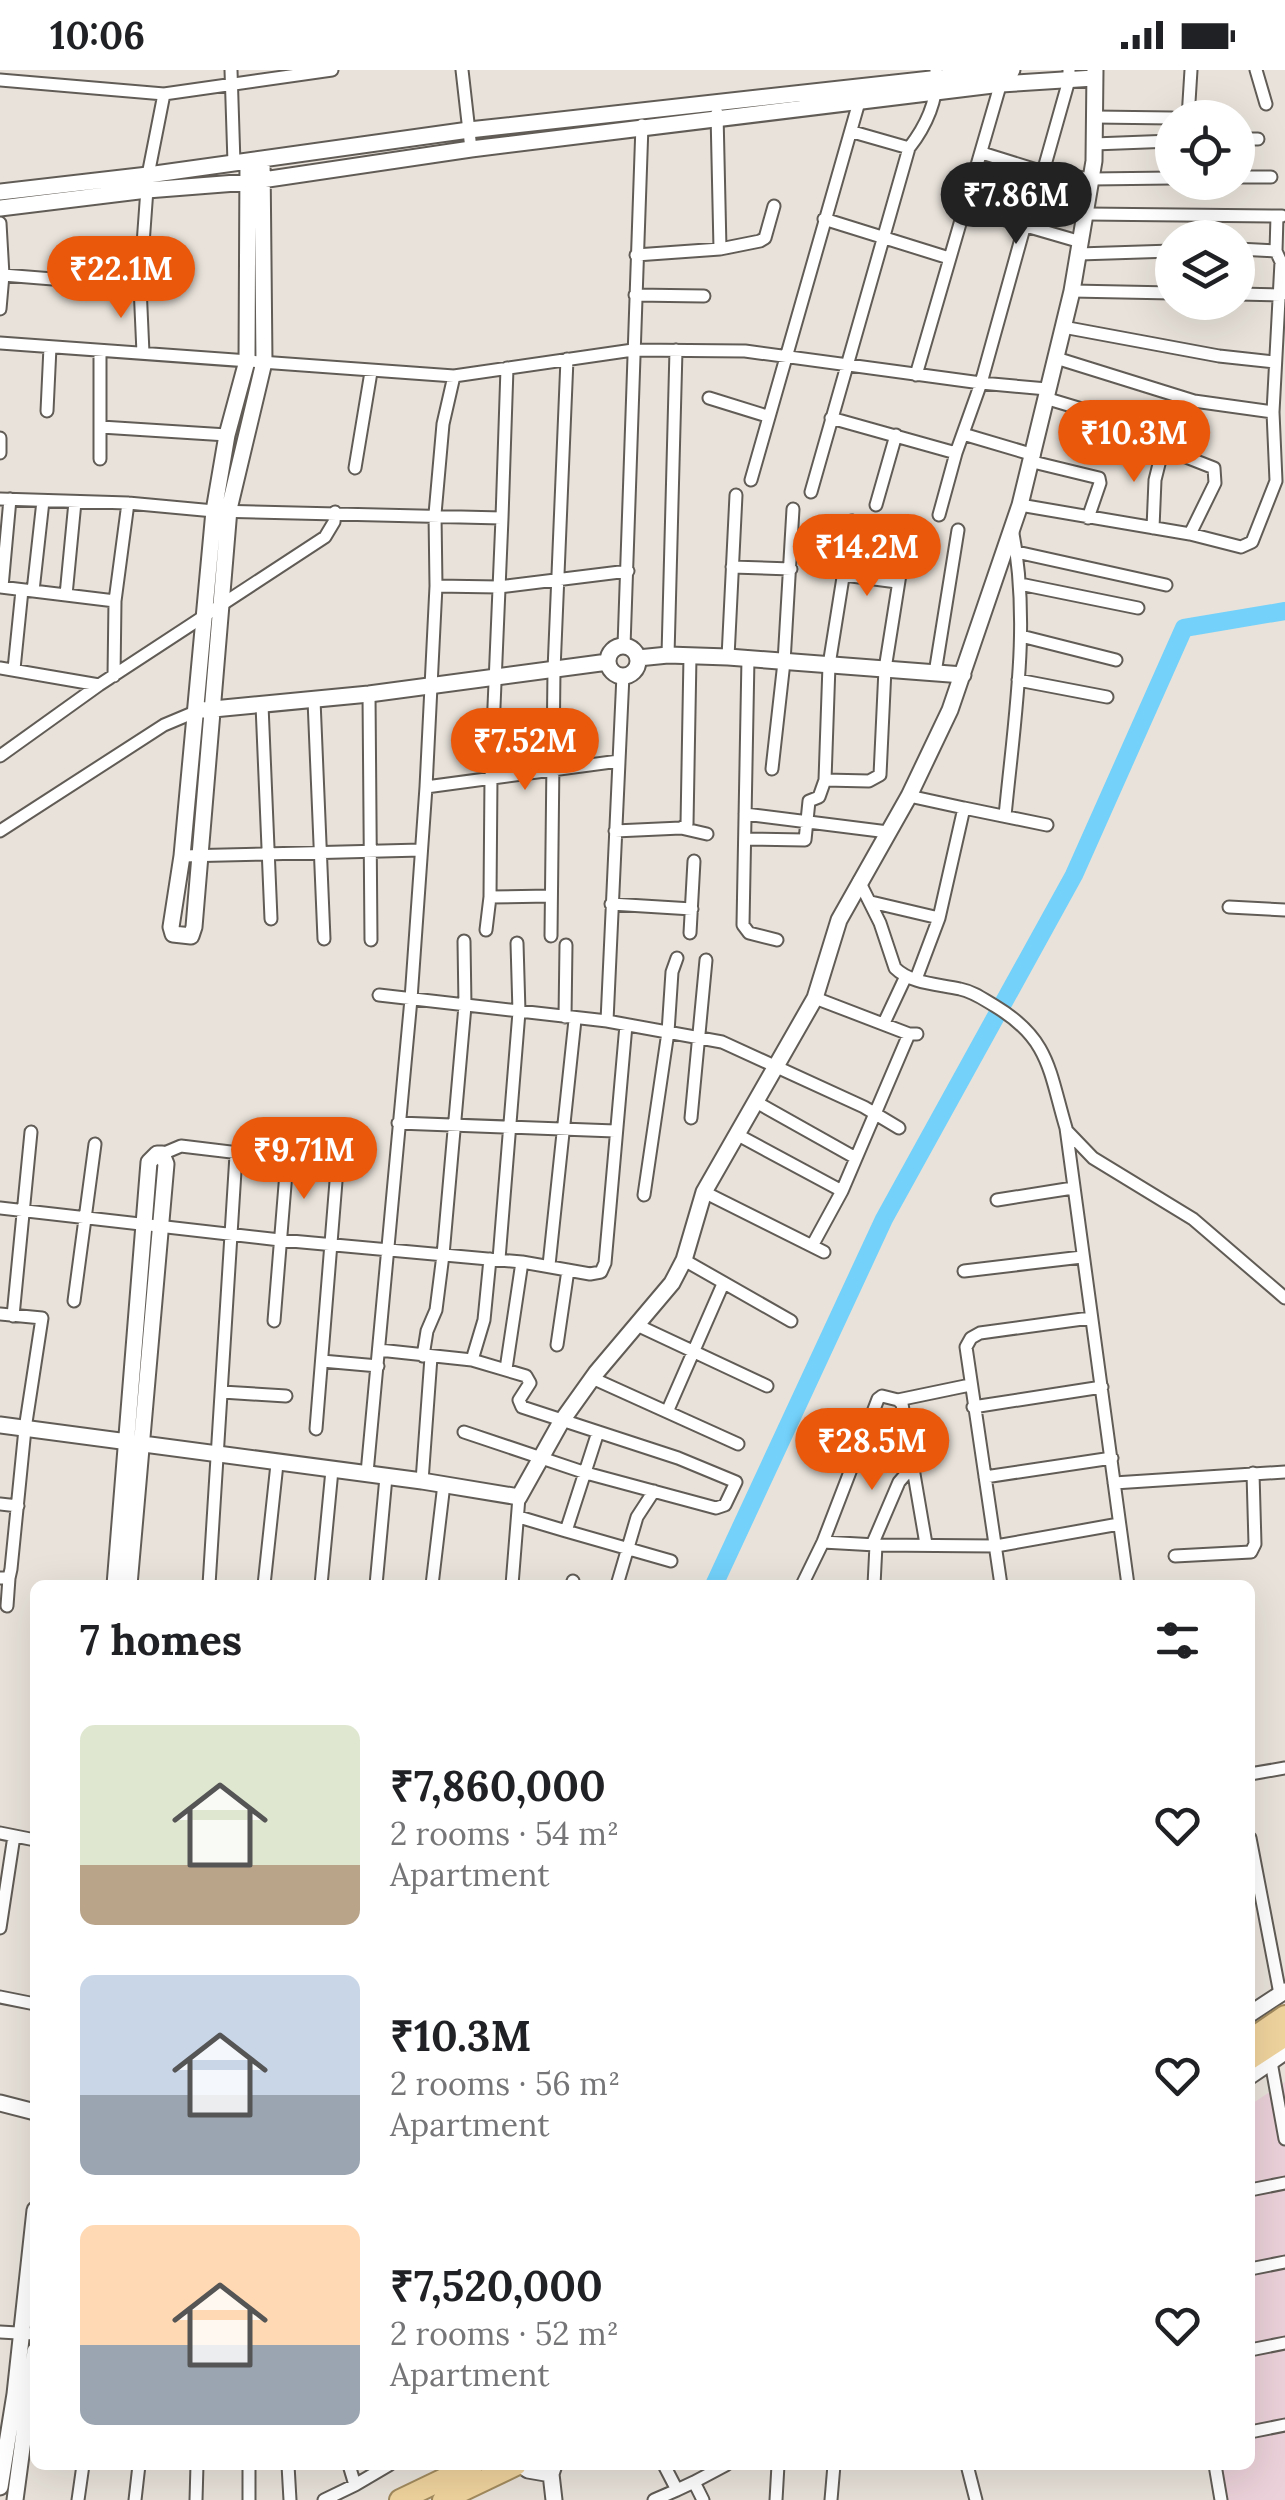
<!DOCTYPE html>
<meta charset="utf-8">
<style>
:root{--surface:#fff;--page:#f2f2f2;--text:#202124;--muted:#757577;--accent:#ea580c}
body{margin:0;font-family:Lora,serif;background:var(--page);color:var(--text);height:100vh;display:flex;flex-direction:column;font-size:38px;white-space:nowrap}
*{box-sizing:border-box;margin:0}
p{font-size:32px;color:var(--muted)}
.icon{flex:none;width:55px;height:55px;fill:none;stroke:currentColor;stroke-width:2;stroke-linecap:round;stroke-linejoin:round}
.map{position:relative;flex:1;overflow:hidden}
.drawer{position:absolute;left:30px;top:1510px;width:1225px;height:890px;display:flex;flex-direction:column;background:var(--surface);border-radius:15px;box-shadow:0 10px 40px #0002}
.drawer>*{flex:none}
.fabs{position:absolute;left:1155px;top:30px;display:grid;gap:20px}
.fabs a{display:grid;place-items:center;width:100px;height:100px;border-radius:50%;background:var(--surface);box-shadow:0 10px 40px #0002;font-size:50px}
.price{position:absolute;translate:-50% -85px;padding:0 22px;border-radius:35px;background:var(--accent);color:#fff;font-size:32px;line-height:65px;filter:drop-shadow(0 2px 5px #0008)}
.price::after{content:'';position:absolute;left:50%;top:60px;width:30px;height:22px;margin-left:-15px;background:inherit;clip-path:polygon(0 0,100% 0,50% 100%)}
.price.active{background:#222;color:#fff}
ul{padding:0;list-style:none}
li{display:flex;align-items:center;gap:30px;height:250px;padding:0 50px}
li span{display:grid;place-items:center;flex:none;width:280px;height:200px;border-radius:15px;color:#555}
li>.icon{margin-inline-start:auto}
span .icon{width:120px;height:120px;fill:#fffc;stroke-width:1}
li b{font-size:42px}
h2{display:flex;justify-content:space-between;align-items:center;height:120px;padding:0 50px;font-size:42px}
.status{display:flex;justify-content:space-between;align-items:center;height:70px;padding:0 50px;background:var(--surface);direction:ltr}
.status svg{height:28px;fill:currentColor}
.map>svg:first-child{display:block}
.industrial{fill:#ebd1d9}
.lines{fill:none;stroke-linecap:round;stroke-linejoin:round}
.river{stroke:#73d1fa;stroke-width:18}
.minor-casing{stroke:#615c56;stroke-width:15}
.tertiary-casing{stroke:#615c56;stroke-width:19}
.trunk-casing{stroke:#a38b5e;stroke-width:24}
.minor{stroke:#fff;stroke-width:11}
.tertiary{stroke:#fff;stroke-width:15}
.trunk{stroke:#f0d49e;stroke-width:20}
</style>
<div class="status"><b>10:06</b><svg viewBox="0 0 49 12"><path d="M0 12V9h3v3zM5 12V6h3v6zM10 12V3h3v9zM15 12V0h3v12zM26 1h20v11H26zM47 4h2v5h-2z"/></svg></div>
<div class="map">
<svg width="1285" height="2430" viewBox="0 0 1285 2430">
<rect width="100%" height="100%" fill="#e8e2da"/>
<path class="industrial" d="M1285 2012V2430H1226L1220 2395H1250V2035Z"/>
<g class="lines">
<path class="river" d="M714 1515 884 1149 1074 805 1184 558 1285 541"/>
<defs>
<path id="minor" d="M231 0 234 93
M462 0 471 79
M1256 0 1266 34
M0 10 164 24 332 0
M717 43 720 179
M1095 47 1172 48
M1188 48 1191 0
M1193 48 1228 46
M853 62 909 78
M1238 69H1258
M1094 74 1172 71
M982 83 1043 102 1069 10V0
M1043 102 1091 109 1172 108
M1238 107H1271
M964 138 1081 172
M1087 144 1282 146
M824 149 949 188
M0 153 3 205 0 239
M1276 181 1277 146
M1079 184 1172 181
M636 185 720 179 760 171 765 168 774 136
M3 205 140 216 148 105 164 24
M140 216 143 283
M1072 221 1172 223
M1238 224 1281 225
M635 225 704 226
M1063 257 1219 286 1275 292
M0 273 454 306 633 280 745 281 981 313 1047 319
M1056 288 1194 331 1273 342
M916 305 1002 9
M709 328 767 346
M1045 328 1085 340 1163 378 1214 398 1215 413 1190 464
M47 341 50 277
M831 348 956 383
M101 357 227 365
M963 364 1034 385
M0 368V383
M100 389V281
M1033 392 1099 408 1100 413 1088 448
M355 398 371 302
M751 410 859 32
M811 422 909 78C926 56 939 28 936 0
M0 429 128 433 214 441 502 448 491 707 490 827 486 860
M876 435 896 365
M1020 435 1190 464 1241 477 1252 472 1276 411 1273 342 1281 192 1276 181 1238 179
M939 445 956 383 981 313 1024 158
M502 448 507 298
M1153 458 1155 410 1163 378
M1017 482 1166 515
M732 497 791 499
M844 505 897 512
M1020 514 1138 538
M436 516 499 517 628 501
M0 517 115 531
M2 517 10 429
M33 521 43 431
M66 525 75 432
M1021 566 1116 590
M624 576 642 55
M668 585 676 280
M728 587 736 425
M748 588 743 855 749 863 777 870
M0 598 99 615
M14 599 22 520
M935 603 958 460
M114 606 115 531 128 433
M1018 610 1107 627
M369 624 371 870
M314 630 324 869
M262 635 271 849
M0 686 99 615 325 467 334 452 335 442
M772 699 784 592 793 439
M825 710 869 711 880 705 885 599 908 454
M426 717 619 691
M909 726 964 738 939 848 916 909
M964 738 1047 755
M745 744 888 762
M1005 746C1014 651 1031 553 1012 458
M681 758 707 764
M0 761 164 655 195 642
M615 761 681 758 687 754 690 586
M746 769 805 770 809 731 819 727 825 710 829 595 852 451
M182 786 421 780
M859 811 880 853 895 898C911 914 939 914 960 919 974 922 983 929 995 936 1050 969 1049 1001 1066 1058L1128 1515
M490 827 550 826
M871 832 939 848
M611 834 692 839
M1229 837 1285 840
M690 863 694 791
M551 866 554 600 567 289
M379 925 607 951 722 972 864 1037 899 1058
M815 928 909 964H917
M565 947 566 875
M607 951 623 605
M884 953 906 906
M756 1032 854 1087
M691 1048 706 890
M398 1053 615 1061
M1068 1062 1093 1088 1193 1149 1285 1228
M738 1065 842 1121
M162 1084 181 1076 330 1094 337 1099 316 1359
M704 1122 824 1182
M644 1125 668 962 672 902 677 888
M997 1130 1073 1118
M0 1138 280 1170 522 1192 590 1204 601 1202 605 1193 626 955
M812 1176 842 1121 909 964
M499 1189 519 942 517 873
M684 1190 791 1251
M549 1195 575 950
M964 1201 1082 1187
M74 1231 95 1074
M0 1244 42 1248 25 1359 11 1499 9 1508H0
M13 1246 31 1062
M274 1251 287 1090
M639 1256 767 1316
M557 1275 568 1200
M379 1280 472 1290 526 1306 530 1313 519 1330 522 1337 678 1388 736 1412 725 1435 716 1438 586 1403 464 1362
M423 1286 427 1261 436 1240 443 1185 465 936 464 871
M472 1290 484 1250 490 1189
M322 1291 378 1296
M506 1299 522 1192
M592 1308 738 1374
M222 1322 286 1326
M898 1330 970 1315
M973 1337 1102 1317
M667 1342 723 1214
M367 1403 411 929 426 717 436 516 435 444 443 354 454 306
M985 1407 1112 1388
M422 1411 431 1287
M1114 1413 1285 1402
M0 1434 18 1436
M519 1447 566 1461 598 1362
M566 1461 671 1491
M823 1472 876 1475
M872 1475 899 1412 913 1396
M1175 1486 1251 1482 1255 1474 1253 1403
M209 1515 236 1085
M264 1515 277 1394
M321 1515 332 1400
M376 1515 386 1407
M432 1515 444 1414
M512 1515 519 1427
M572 1515 573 1511
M617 1515 637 1447 654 1421
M802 1515 823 1472 878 1329 882 1326 898 1330 902 1334 926 1474
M874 1515 876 1475 996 1476 1119 1454
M1001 1515 966 1277 971 1268 980 1263 1090 1248
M7 1536 9 1508
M1250 1704 1285 1698
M0 1763 35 1770
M1250 1768 1280 1924
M0 1858 14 1766
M0 1927 35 1934
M1271 1992 1285 2069
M1250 2120 1285 2113
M1250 2199 1285 2192
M0 2262 35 2264
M1250 2280 1285 2273
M1250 2362 1285 2355
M288 2395 290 2430
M967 2395 976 2430
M1215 2395 1221 2430
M694 2412 726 2395
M355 2415 389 2395
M677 2420 694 2412 703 2430
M78 2430 83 2395
M135 2430 139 2395
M196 2430 197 2395
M249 2430V2399
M324 2430 355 2415 349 2395
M654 2430 677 2420 664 2395
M776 2430 778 2395
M831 2430 834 2395"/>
<path id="tertiary" d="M248 91 247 291 227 365 214 441 182 786 171 857 173 864 191 866 194 857 229 439 264 292 262 89
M0 122 148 105 469 60 1012 0
M0 138 147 120 249 112 471 79 1001 14 1094 8
M608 591a15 15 0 1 1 30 0a15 15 0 1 1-30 0Z
M638 588 668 585 728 587 963 605
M203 640 369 624 608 592
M0 1355 422 1411 519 1427 561 1352 596 1303 672 1213 684 1190 704 1122 815 928 839 850 909 726 950 640 1020 435 1072 221 1094 91 1095 0
M115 1515 149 1092 157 1084H162L166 1094 129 1515
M1250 1944 1285 1921
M1250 2006 1285 1982
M0 2033 35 2042
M521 2395 528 2400 551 2404
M554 2395 551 2404 554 2430
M0 2417 15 2324 35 2140
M15 2430 35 2281"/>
<path id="trunk" d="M1250 1970 1285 1946
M1250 1989 1285 1966
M400 2430 473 2395
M443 2430 516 2395"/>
</defs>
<use href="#minor" class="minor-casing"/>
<use href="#tertiary" class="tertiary-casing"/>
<use href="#trunk" class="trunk-casing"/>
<use href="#minor" class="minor"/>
<use href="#tertiary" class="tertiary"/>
<use href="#trunk" class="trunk"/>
</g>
</svg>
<div class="fabs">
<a><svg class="icon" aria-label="locate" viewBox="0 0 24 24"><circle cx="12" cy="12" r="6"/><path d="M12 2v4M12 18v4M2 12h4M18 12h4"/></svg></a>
<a><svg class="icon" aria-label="layers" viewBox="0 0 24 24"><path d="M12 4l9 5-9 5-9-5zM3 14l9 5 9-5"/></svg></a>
</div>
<b class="price active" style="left:1016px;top:177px">₹7.86M</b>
<b class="price" style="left:121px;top:251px">₹22.1M</b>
<b class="price" style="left:1134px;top:415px">₹10.3M</b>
<b class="price" style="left:867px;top:529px">₹14.2M</b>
<b class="price" style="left:525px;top:723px">₹7.52M</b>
<b class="price" style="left:304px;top:1132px">₹9.71M</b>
<b class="price" style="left:872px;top:1423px">₹28.5M</b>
<section class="drawer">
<h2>7 homes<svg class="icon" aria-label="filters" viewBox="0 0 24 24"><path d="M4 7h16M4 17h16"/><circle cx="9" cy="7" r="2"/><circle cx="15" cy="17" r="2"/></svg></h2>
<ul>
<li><span style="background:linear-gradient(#dfe7d0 70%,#b9a48a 0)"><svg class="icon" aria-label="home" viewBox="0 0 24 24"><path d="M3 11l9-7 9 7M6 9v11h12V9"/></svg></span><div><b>₹7,860,000</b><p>2 rooms · 54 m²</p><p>Apartment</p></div><svg class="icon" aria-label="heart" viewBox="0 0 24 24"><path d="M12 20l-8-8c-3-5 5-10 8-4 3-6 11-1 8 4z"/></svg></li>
<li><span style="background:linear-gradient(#c9d6e8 60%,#9aa5b1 0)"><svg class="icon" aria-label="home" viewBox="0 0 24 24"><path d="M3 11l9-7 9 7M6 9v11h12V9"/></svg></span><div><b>₹10.3M</b><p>2 rooms · 56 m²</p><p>Apartment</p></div><svg class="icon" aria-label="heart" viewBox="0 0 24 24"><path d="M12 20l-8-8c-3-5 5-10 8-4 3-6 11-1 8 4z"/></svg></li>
<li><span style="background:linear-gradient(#ffd9b3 60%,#9aa5b1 0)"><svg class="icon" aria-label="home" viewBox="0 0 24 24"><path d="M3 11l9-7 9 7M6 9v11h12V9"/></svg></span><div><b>₹7,520,000</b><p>2 rooms · 52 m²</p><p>Apartment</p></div><svg class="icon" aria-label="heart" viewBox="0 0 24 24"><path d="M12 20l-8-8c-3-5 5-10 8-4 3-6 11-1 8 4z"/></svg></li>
</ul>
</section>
</div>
